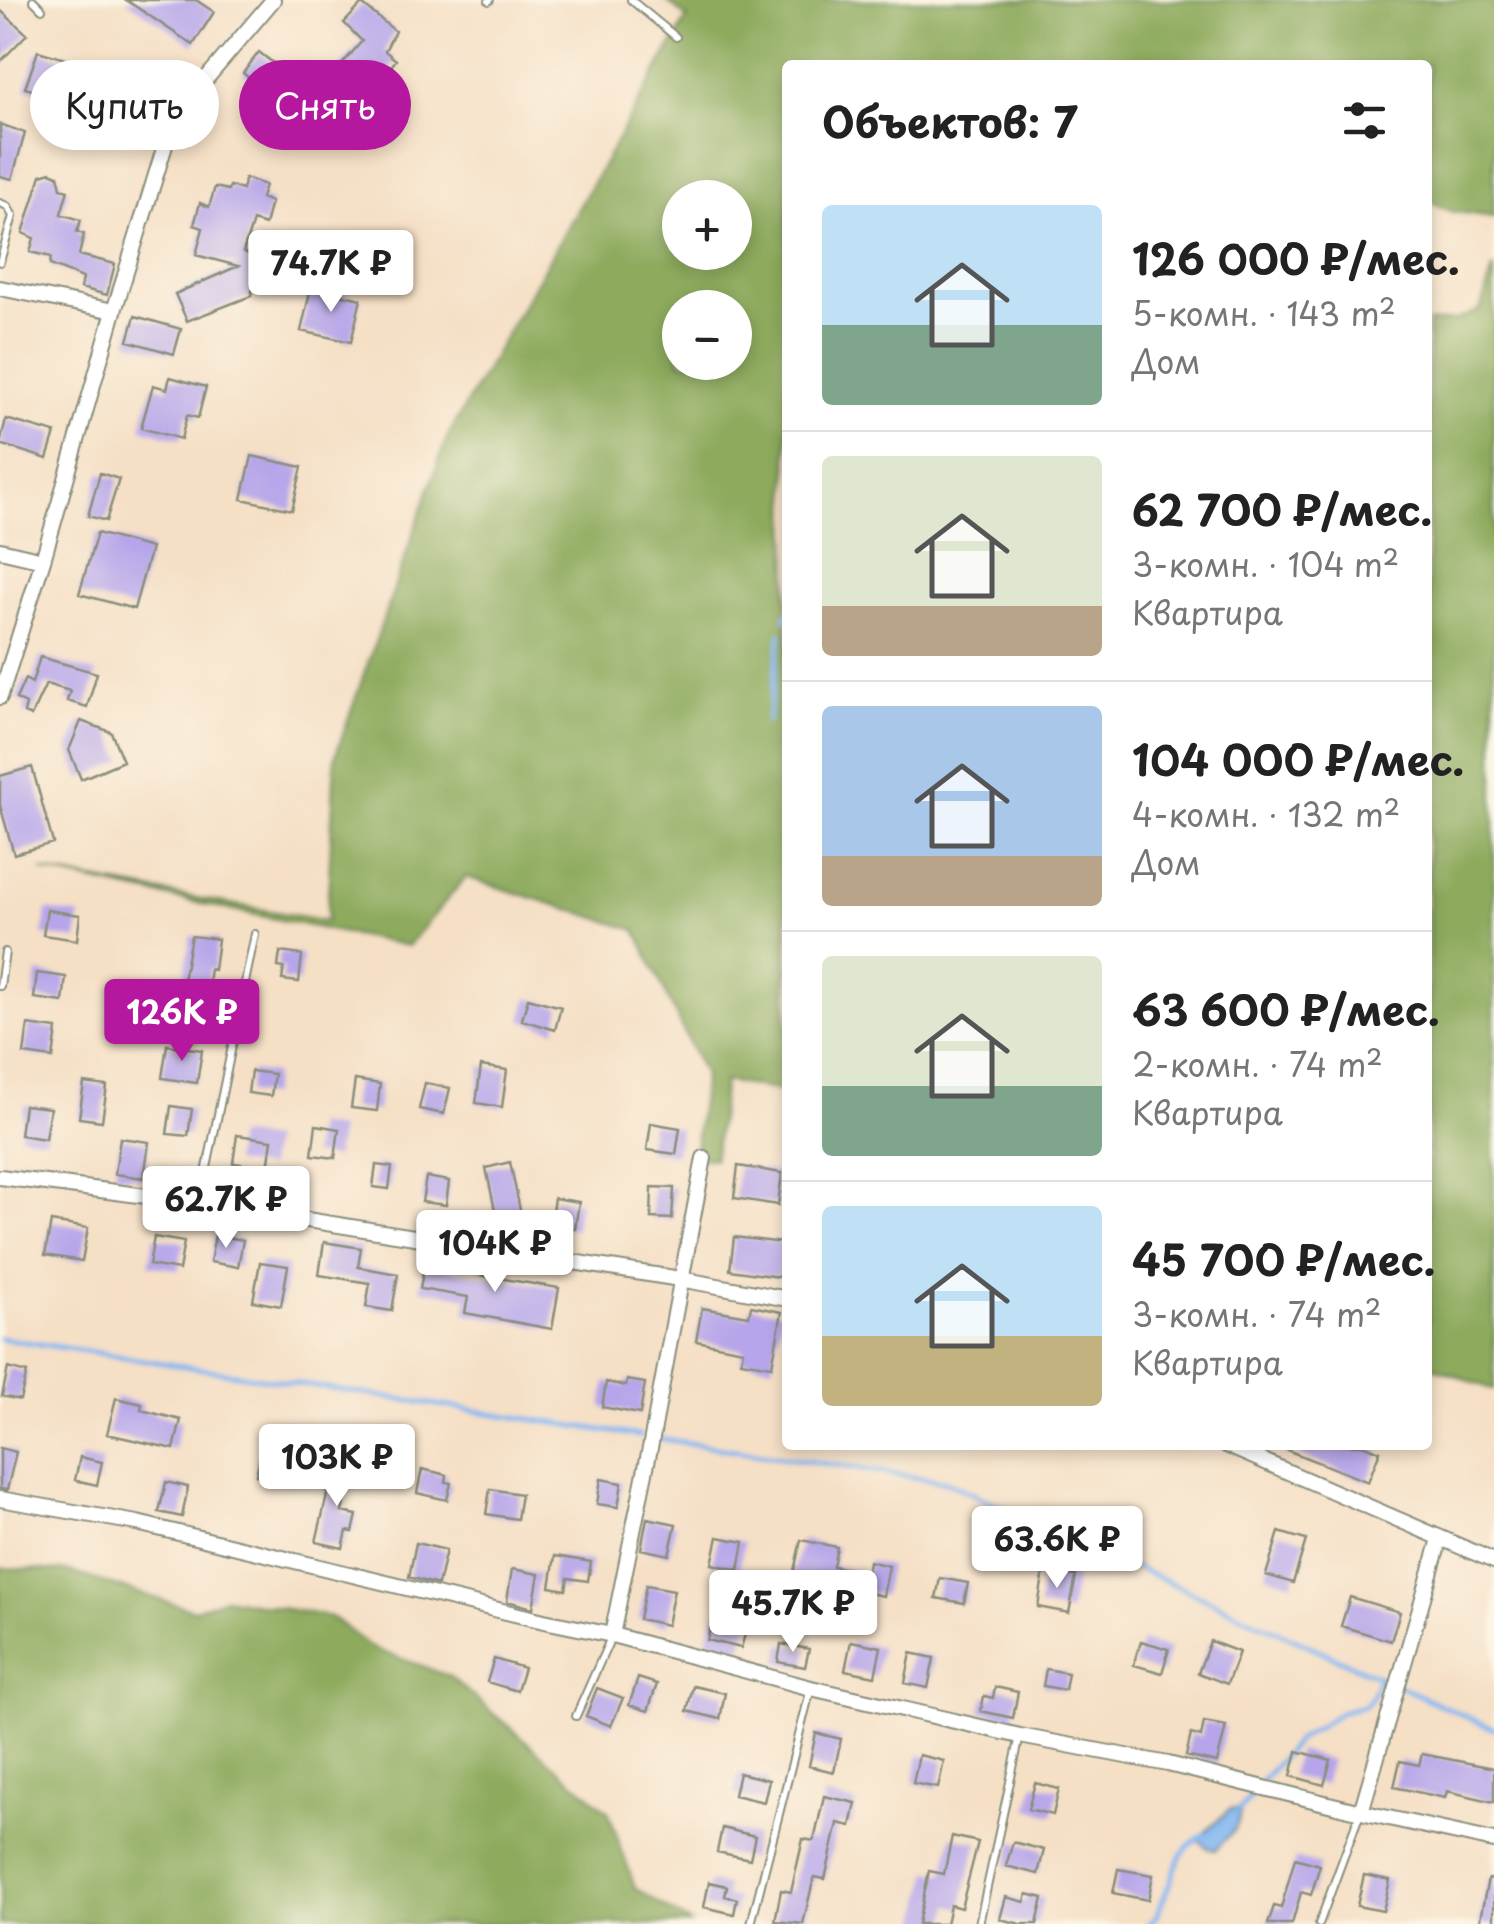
<!DOCTYPE html>
<html lang="ru">
<meta charset="utf-8">
<style>
:root{--surface:#fff;--page:#f2f2f2;--text:#222;--muted:#767676;--line:#e0e0e0;--accent:#b5179e}
body{margin:0;font-family:"Playpen Sans",sans-serif;background:var(--page);color:var(--text);height:100vh;display:flex;flex-direction:column;font-size:38px;white-space:nowrap}
*{box-sizing:border-box;margin:0}
p{font-size:32px;color:var(--muted)}
.icon{flex:none;width:55px;height:55px;fill:none;stroke:currentColor;stroke-width:2;stroke-linecap:round;stroke-linejoin:round}
.map{position:relative;flex:1;overflow:hidden}
.panel{position:absolute;left:782px;top:60px;width:650px;height:1390px;display:flex;flex-direction:column;background:var(--surface);border-radius:10px;box-shadow:0 5px 15px #0003}
.panel>*{flex:none}
.banner{position:absolute;left:30px;top:60px;width:602px;height:90px;display:flex;gap:20px}
.fabs{position:absolute;left:662px;top:180px;display:grid;gap:20px}
.fabs a{display:grid;place-items:center;width:90px;height:90px;border-radius:50%;background:var(--surface);box-shadow:0 5px 15px #0003;font-size:50px}
.price{position:absolute;translate:-50% -85px;padding:0 22px;border-radius:10px;background:#fff;color:#222;font-size:32px;line-height:65px;filter:drop-shadow(0 2px 5px #0008)}
.price::after{content:'';position:absolute;left:50%;top:60px;width:30px;height:22px;margin-left:-15px;background:inherit;clip-path:polygon(0 0,100% 0,50% 100%)}
.price.current{background:var(--accent);color:#fff}
ul{padding:0;list-style:none}
li{display:flex;align-items:center;gap:30px;height:250px;padding:0 40px}
li+li{border-top:2px solid var(--line)}
li span{display:grid;place-items:center;flex:none;width:280px;height:200px;border-radius:10px;color:#555}
li>.icon{margin-inline-start:auto}
span .icon{width:120px;height:120px;fill:#fffc;stroke-width:1}
li b{font-size:42px}
h2{display:flex;justify-content:space-between;align-items:center;height:120px;padding:0 40px;font-size:42px}
.tag{padding:0 35px;border-radius:45px;background:var(--surface);box-shadow:0 5px 15px #0003;font-size:35px;line-height:90px}
.tag.current{background:var(--accent);color:#fff}
.map>svg:first-child{display:block}
.forest{fill:#8daa5d;stroke:#567448;stroke-width:2.5;fill-rule:evenodd}
.water{fill:#84b7f1;stroke:#527a92;stroke-width:2.5}
.lines{fill:none;stroke-linecap:round;stroke-linejoin:round}
.stream{stroke:#84b7f1;stroke-width:5}
.building{fill:#b6a5ea}
.service-casing{stroke:#8a8e7c;stroke-width:10}
.minor-casing{stroke:#8a8e7c;stroke-width:18}
.service{stroke:#fff;stroke-width:6}
.minor{stroke:#fff;stroke-width:14}
</style>
<div class="map">
<svg width="1494" height="1924" viewBox="0 0 1494 1924">
<rect width="100%" height="100%" fill="#fcf5e5"/>
<filter id="ink" filterUnits="userSpaceOnUse"><feTurbulence type="fractalNoise" baseFrequency=".01" numOctaves="2"/><feDisplacementMap in="SourceGraphic" scale="20" xChannelSelector="R" yChannelSelector="G"/><feConvolveMatrix kernelMatrix="1 2 1 2 8 2 1 2 1" color-interpolation-filters="sRGB"/></filter>
<filter id="wash" filterUnits="userSpaceOnUse"><feTurbulence type="fractalNoise" baseFrequency=".0048" numOctaves="4" result="noise"/><feDisplacementMap in="SourceGraphic" scale="40" xChannelSelector="R" yChannelSelector="G"/><feGaussianBlur stdDeviation="2.25" result="paint"/><feColorMatrix in="noise" values="0 0 0 0 0 0 0 0 0 0 0 0 0 0 0 0 0 1.4 0 .05"/><feComposite in="paint" operator="in"/></filter>
<g filter="url(#wash)">
<rect width="100%" height="100%" fill="#f5dfc5"/>
<path class="forest" d="M666 0H1494V217L1450 211 1428 200V65H788L787 1092 724 1081 714 1159 694 1157 704 1075 636 930 466 877 408 946 42 871 327 921 335 757 447 438 687 18ZM680 198H735V252H680ZM680 308H735V362H680Z
M1494 267V1390L1428 1365V323L1457 320 1480 310Z
M0 1568 67 1571 194 1610 225 1598 331 1617 372 1648 449 1676 608 1811 635 1888 691 1924H0Z"/>
<path class="water" d="M1230 1809 1240 1810C1241 1828 1227 1837 1215 1850L1206 1847 1198 1839Z"/>
<g class="lines">
<path class="stream" d="M785 619 788 614
M768 721 781 634
M0 1338 640 1436
M662 1439 947 1482 1494 1729
M1262 1781 1297 1740 1343 1711 1364 1706 1371 1699 1379 1677
M1237 1812 1251 1796
M1149 1924 1157 1915 1181 1855 1188 1846 1203 1835"/>
</g>
<g id="blocks">
<path class="building" d="M126 0H196L214 12 193 45Z
M362 4 395 31 385 51 396 60 365 100 341 82 337 70 362 41 344 23Z
M0 10 27 34 0 62Z
M38 51 161 87 149 125 25 88Z
M259 52 305 88 288 109 243 73Z
M0 124 25 133 12 179 0 176Z
M51 172 58 175 61 188 68 190 61 214 81 220 77 232 84 234 79 255 115 264 107 295 81 288 83 278 50 265 51 257 30 252 34 238 23 233 41 175Z
M245 178 265 185 261 198 271 202 265 225 253 221 243 252 260 257 251 296 187 321 175 294 238 266 196 255 203 228 194 225 200 203 209 207 215 187 228 190 230 186 242 190Z
M311 288 361 299 351 342 301 331Z
M135 316 181 329 174 354 128 341Z
M170 377 206 387 198 418 187 415 181 439 141 428 153 385 167 389Z
M6 419 55 433 47 459 0 444Z
M252 456 302 467 292 510 242 499Z
M100 473 119 479 106 521 88 516Z
M97 533 151 548 134 609 79 594Z
M40 657 97 673 87 707 67 701 70 691 46 684 31 716 24 713 26 704 16 699 25 679 32 683Z
M81 721 111 732 123 761 81 779 69 750Z
M32 767 53 843 14 854 0 805V776Z
M47 910 80 915 77 940 43 935Z
M191 936 218 939 214 970 210 969 203 1018 177 1014Z
M280 952 302 955 299 982 282 980 284 968 278 967Z
M37 973 66 977 63 1002 34 998Z
M528 998 561 1007 555 1030 522 1020Z
M28 1025 57 1029 53 1058 24 1054Z
M167 1045 202 1050 197 1083 162 1078Z
M481 1066 507 1070 502 1107 476 1103Z
M251 1071 274 1074 271 1096 248 1093Z
M355 1080 380 1084 377 1111 351 1108Z
M84 1083 107 1086 102 1121 79 1118Z
M425 1083 450 1088 444 1114 419 1109Z
M24 1105 50 1108 45 1139 20 1135Z
M171 1106 192 1109 188 1136 167 1134Z
M651 1123 680 1128 676 1154 647 1150Z
M316 1125 339 1129 335 1158 312 1155Z
M237 1135 272 1140 268 1168 233 1163Z
M120 1138 149 1142 144 1178 115 1174Z
M510 1162 520 1210 517 1242 493 1239 496 1215 486 1168Z
M376 1165 392 1167 389 1189 373 1187Z
M738 1166 782 1173 778 1205 734 1198Z
M426 1177 449 1181 446 1205 422 1202Z
M652 1187 674 1188 672 1219 651 1218Z
M554 1198 579 1202 575 1229 550 1225Z
M51 1222 88 1228 82 1261 45 1255Z
M215 1235 243 1240 238 1267 210 1262Z
M154 1237 184 1242 179 1270 149 1265Z
M734 1237 783 1243 779 1277 730 1270Z
M324 1242 361 1248 358 1267 398 1274 392 1311 366 1307 370 1283 319 1275Z
M425 1260 449 1264 448 1270 559 1288 552 1329 465 1313 468 1297 420 1289Z
M260 1262 288 1266 281 1306 253 1301Z
M751 1306 782 1312 772 1366 741 1361 743 1350 696 1341 702 1308 749 1316Z
M8 1368 27 1373 20 1400 2 1396Z
M627 1380 645 1383 640 1414 602 1407 606 1382 626 1386Z
M116 1398 142 1404 141 1410 181 1420 174 1449 107 1434Z
M263 1444 300 1452 293 1483 256 1475Z
M1274 1445H1365L1380 1451 1368 1482Z
M0 1448 16 1452 7 1490 0 1489Z
M80 1457 102 1462 97 1485 75 1480Z
M335 1461 353 1465 342 1512 357 1515 353 1532 347 1531 343 1548 316 1542Z
M422 1469 447 1475 446 1482 451 1483 447 1500 417 1493Z
M601 1479 622 1483 618 1507 597 1504Z
M166 1482 188 1487 182 1517 159 1512Z
M490 1489 521 1494 517 1519 486 1514Z
M647 1518 676 1524 669 1555 641 1549Z
M1279 1532 1306 1540 1293 1583 1266 1575Z
M718 1537 744 1542 739 1570 712 1564Z
M801 1540 837 1547 833 1566 867 1573 869 1561 889 1566 883 1596 829 1584V1587L792 1580Z
M416 1543 446 1550 438 1585 409 1577Z
M555 1556 591 1562 588 1581 568 1578 566 1590 550 1587Z
M512 1569 539 1574 533 1608 507 1601Z
M1044 1570 1076 1576 1069 1613 1038 1607Z
M940 1578 968 1583 964 1603 936 1598Z
M646 1585 674 1590 667 1625 639 1619Z
M1350 1597 1400 1612 1391 1641 1341 1626Z
M714 1615 748 1624 741 1648 707 1640Z
M851 1641 881 1647 875 1676 845 1670Z
M1141 1641 1169 1649 1162 1673 1134 1665Z
M1210 1641 1239 1652 1227 1684 1198 1673Z
M781 1644 809 1649 805 1667 778 1662Z
M911 1653 934 1658 928 1688 905 1683Z
M494 1659 524 1668 517 1691 487 1682Z
M1046 1669 1068 1673 1065 1690 1043 1686Z
M638 1678 657 1684 648 1711 629 1705Z
M693 1686 725 1693 720 1719 687 1711Z
M995 1687 1018 1692 1013 1718 981 1711 984 1696 993 1698Z
M597 1688 623 1698 611 1726 586 1716Z
M1204 1722 1226 1726 1217 1763 1186 1756 1191 1734 1201 1737Z
M816 1733 841 1739 834 1772 809 1766Z
M1297 1751 1331 1760 1324 1785 1291 1776Z
M1422 1754 1494 1768V1802L1447 1791 1445 1798 1394 1787 1400 1761 1419 1765Z
M919 1755 944 1761 938 1788 913 1783Z
M739 1773 769 1780 764 1802 734 1795Z
M1035 1783 1059 1789 1053 1815 1028 1809Z
M824 1796 856 1803 851 1826 838 1823 825 1879 814 1877 803 1924 775 1921 781 1890 791 1892 803 1839 814 1841Z
M722 1828 755 1836 750 1859 717 1852Z
M952 1836 978 1842 961 1908 950 1905 946 1924H918L929 1871 944 1874Z
M1013 1842 1044 1850 1038 1874 1006 1866Z
M1295 1858 1320 1865 1311 1895 1301 1892 1292 1924H1268L1274 1906 1281 1908Z
M1118 1869 1153 1875 1148 1900 1113 1893Z
M1364 1875 1390 1880 1383 1911 1357 1906Z
M1488 1879 1494 1880V1924H1479Z
M709 1882 727 1886 725 1896 737 1899 734 1914 704 1907Z
M1027 1894 1043 1898 1037 1924H1021L1000 1919 1006 1897 1025 1902Z"/>
</g>
</g>
<g filter="url(#ink)">
<use href="#blocks" fill-opacity="0" stroke="#8a8e7c" stroke-width="2.5"/>
<g class="lines">
<defs>
<path id="service" d="M33 0 42 9
M631 0 676 37
M489 1 490 0
M0 203 7 206 13 216 0 262
M0 986 5 952
M200 1202 255 934
M576 1716 612 1635
M751 1924 811 1688
M979 1924 1020 1736
M1319 1924 1360 1813"/>
<path id="minor" d="M0 288 114 311
M0 550 43 560
M0 697 43 560 114 311 167 139 189 99 273 0
M0 1177 200 1203 680 1279 788 1299
M1226 1445 1494 1561
M0 1499 137 1523 544 1621 612 1635 811 1688 1020 1736 1168 1764 1361 1812 1494 1841
M612 1635 651 1443 704 1158
M1361 1812 1440 1539"/>
</defs>
<use href="#service" class="service-casing"/>
<use href="#minor" class="minor-casing"/>
<use href="#service" class="service"/>
<use href="#minor" class="minor"/>
</g>
</g>
</svg>
<div class="fabs">
<a>+</a>
<a>−</a>
</div>
<b class="price" style="left:331px;top:315px">74.7K ₽</b>
<b class="price current" style="left:182px;top:1064px">126K ₽</b>
<b class="price" style="left:226px;top:1251px">62.7K ₽</b>
<b class="price" style="left:495px;top:1295px">104K ₽</b>
<b class="price" style="left:337px;top:1509px">103K ₽</b>
<b class="price" style="left:1057px;top:1591px">63.6K ₽</b>
<b class="price" style="left:793px;top:1655px">45.7K ₽</b>
<div class="banner">
<a class="tag">Купить</a>
<a class="tag current">Снять</a>
</div>
<section class="panel">
<h2>Объектов: 7<svg class="icon" aria-label="filters" viewBox="0 0 24 24"><path d="M4 7h16M4 17h16"/><circle cx="9" cy="7" r="2"/><circle cx="15" cy="17" r="2"/></svg></h2>
<ul>
<li><span style="background:linear-gradient(#bfe0f5 60%,#7fa58c 0)"><svg class="icon" aria-label="home" viewBox="0 0 24 24"><path d="M3 11l9-7 9 7M6 9v11h12V9"/></svg></span><div><b>126 000 ₽/мес.</b><p>5-комн. · 143 m²</p><p>Дом</p></div></li>
<li><span style="background:linear-gradient(#dfe7d0 75%,#b9a48a 0)"><svg class="icon" aria-label="home" viewBox="0 0 24 24"><path d="M3 11l9-7 9 7M6 9v11h12V9"/></svg></span><div><b>62 700 ₽/мес.</b><p>3-комн. · 104 m²</p><p>Квартира</p></div></li>
<li><span style="background:linear-gradient(#a9c7e8 75%,#b9a48a 0)"><svg class="icon" aria-label="home" viewBox="0 0 24 24"><path d="M3 11l9-7 9 7M6 9v11h12V9"/></svg></span><div><b>104 000 ₽/мес.</b><p>4-комн. · 132 m²</p><p>Дом</p></div></li>
<li><span style="background:linear-gradient(#dfe7d0 65%,#7fa58c 0)"><svg class="icon" aria-label="home" viewBox="0 0 24 24"><path d="M3 11l9-7 9 7M6 9v11h12V9"/></svg></span><div><b>63 600 ₽/мес.</b><p>2-комн. · 74 m²</p><p>Квартира</p></div></li>
<li><span style="background:linear-gradient(#bfe0f5 65%,#c2b280 0)"><svg class="icon" aria-label="home" viewBox="0 0 24 24"><path d="M3 11l9-7 9 7M6 9v11h12V9"/></svg></span><div><b>45 700 ₽/мес.</b><p>3-комн. · 74 m²</p><p>Квартира</p></div></li>
</ul>
</section>
</div>
